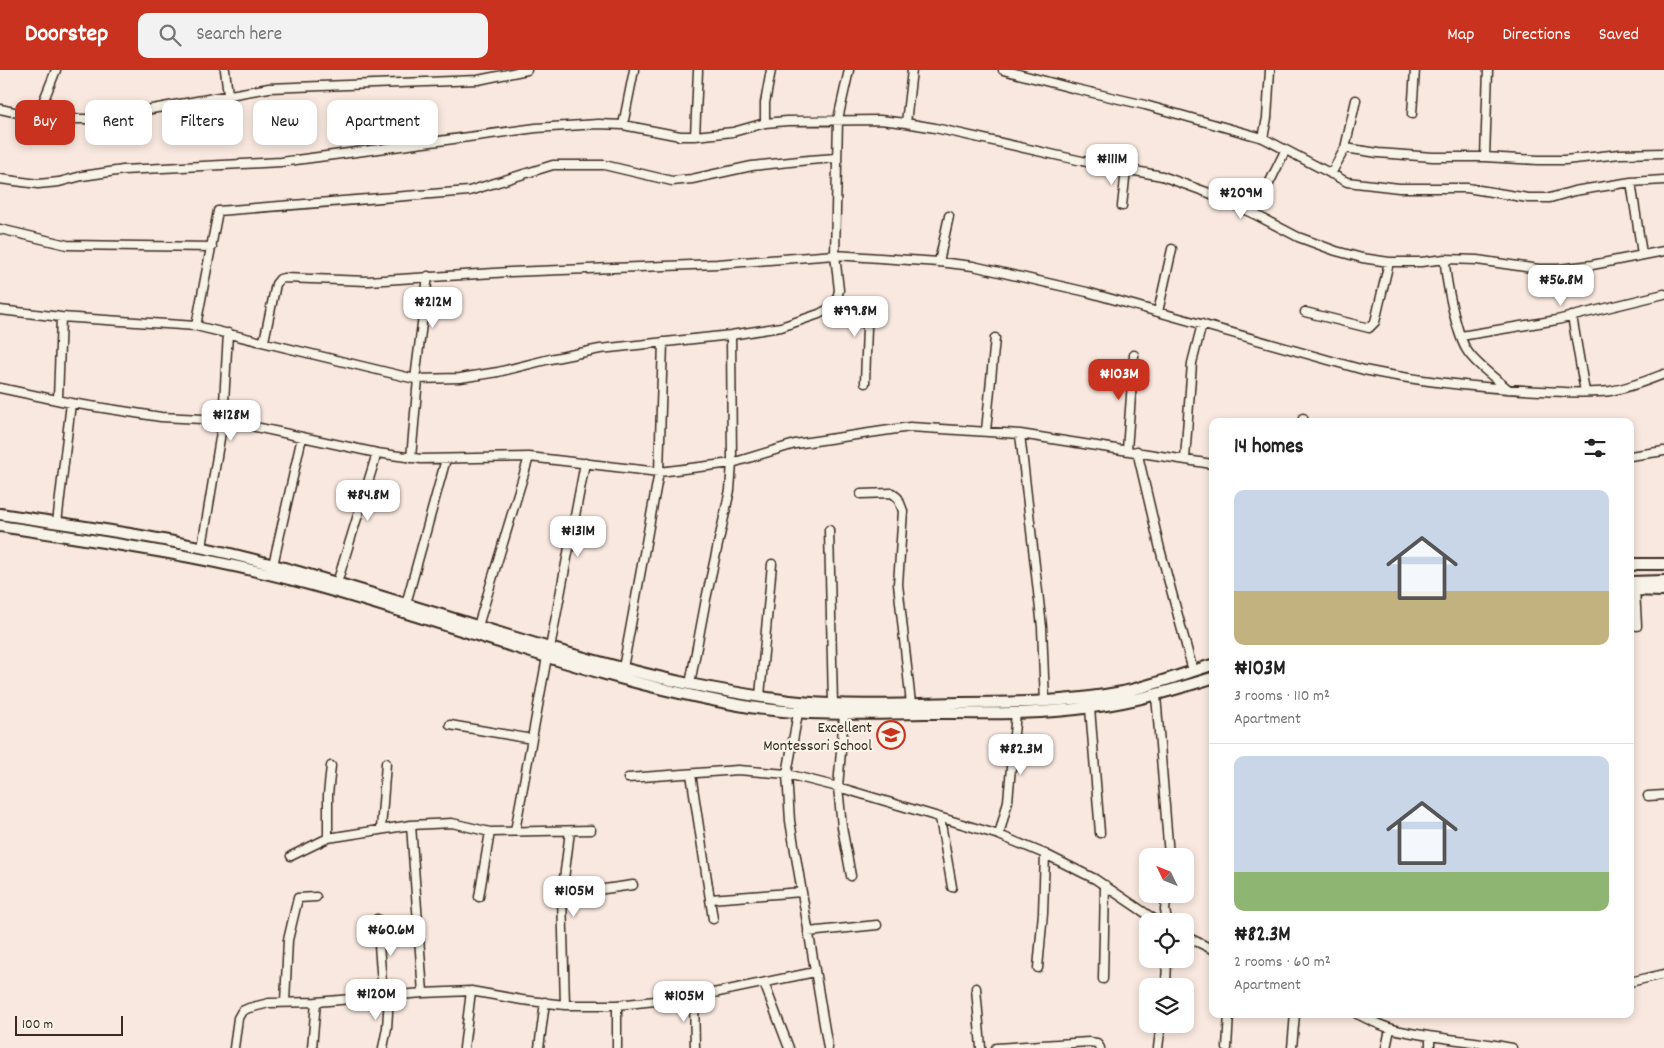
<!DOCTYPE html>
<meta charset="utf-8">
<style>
:root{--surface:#fff;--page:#f2f2f2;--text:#222;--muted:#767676;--line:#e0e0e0;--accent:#c8321e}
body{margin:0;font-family:Dekko,sans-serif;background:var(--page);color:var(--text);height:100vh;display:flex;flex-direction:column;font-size:19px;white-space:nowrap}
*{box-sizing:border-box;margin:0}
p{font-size:16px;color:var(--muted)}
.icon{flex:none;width:28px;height:28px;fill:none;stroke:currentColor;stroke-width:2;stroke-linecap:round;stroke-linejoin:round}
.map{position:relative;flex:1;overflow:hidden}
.details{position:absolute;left:1209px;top:348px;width:425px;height:600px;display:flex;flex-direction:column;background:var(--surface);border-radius:10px;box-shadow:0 2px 8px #0003}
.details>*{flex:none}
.hud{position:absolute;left:15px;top:30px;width:475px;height:45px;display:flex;gap:10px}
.needle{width:32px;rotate:313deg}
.tools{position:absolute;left:1139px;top:778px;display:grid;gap:10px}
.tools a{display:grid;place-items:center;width:55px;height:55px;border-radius:10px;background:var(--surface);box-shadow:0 2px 8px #0003;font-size:25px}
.scale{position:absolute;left:15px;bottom:12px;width:108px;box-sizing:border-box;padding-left:5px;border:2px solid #3b2a1e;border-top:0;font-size:14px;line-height:18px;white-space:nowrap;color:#3b2a1e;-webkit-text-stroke:4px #f7f3e8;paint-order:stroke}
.price{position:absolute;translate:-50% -42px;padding:0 11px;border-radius:10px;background:#fff;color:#222;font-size:16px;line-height:32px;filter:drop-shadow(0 1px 2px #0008)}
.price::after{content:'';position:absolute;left:50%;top:30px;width:15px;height:11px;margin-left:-8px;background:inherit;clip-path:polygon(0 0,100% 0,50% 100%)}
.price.on{background:var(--accent);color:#fff}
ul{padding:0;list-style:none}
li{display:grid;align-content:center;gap:10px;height:265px;padding:0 25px}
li+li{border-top:1px solid var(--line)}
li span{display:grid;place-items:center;height:155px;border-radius:10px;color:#555}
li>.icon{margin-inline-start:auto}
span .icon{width:90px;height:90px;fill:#fffc;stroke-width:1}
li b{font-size:21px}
h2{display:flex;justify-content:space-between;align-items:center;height:60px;padding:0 25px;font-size:21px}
.pill{padding:0 18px;border-radius:10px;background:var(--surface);box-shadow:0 2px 8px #0003;font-size:18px;line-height:45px}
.pill.on{background:var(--accent);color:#fff}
header{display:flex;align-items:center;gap:30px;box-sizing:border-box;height:70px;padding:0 25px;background:var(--accent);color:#fff}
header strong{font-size:24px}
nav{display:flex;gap:28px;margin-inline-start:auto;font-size:18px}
.search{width:350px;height:45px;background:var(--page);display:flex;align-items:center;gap:12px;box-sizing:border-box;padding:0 18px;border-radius:10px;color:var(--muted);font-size:19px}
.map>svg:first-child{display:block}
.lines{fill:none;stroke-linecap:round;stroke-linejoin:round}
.minor-casing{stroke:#3b2a1e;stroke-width:11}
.secondary-casing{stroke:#3b2a1e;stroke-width:14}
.minor{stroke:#f7f3e8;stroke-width:8}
.secondary{stroke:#f7f3e8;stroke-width:10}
.labels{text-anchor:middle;stroke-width:4.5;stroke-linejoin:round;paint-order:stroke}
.poi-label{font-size:16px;fill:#3b2a1e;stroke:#f7f3e8;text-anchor:end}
</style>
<header>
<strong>Doorstep</strong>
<div class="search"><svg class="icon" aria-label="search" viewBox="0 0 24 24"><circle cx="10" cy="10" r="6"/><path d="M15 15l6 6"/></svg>Search here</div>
<nav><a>Map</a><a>Directions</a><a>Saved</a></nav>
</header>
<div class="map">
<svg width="1664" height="978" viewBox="0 0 1664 978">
<rect width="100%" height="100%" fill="#f8e8df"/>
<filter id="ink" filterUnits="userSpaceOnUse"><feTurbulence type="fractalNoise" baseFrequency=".02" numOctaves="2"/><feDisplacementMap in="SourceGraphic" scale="10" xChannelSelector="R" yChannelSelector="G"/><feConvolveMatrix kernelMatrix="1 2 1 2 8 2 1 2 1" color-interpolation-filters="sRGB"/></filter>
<g filter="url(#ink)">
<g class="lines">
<defs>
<path id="minor" d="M225 0 228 24
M1003 0 1072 18 1145 35 1263 68 1347 112 1399 118H1467L1528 128H1550L1574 121 1631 112 1664 110
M0 39 37 47 63 49H96L269 18 478 10 527 0
M1412 44 1415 0
M37 47 56 0
M765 53V33L771 0
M906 53 912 0
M623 55 634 0
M695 66 698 1
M1263 68 1267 48 1270 0
M1345 78 1378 83 1433 87H1485L1538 90H1565L1620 84 1664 83
M1485 87 1488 0
M1331 104 1345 78 1356 30
M0 109 38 114 59 112 82 106 123 100 281 92 536 58 598 54 623 55 680 66H695L733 62 765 53 787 51 880 50 906 53 935 58 1082 91 1162 106 1209 123 1254 144 1298 167 1336 181 1362 188 1389 192H1421L1445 189 1477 190 1539 199H1559L1592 195 1664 181
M1631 112 1642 184
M1122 136 1126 100
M1254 144 1285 81
M0 159 67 175 212 177
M1445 189C1445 208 1456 262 1466 279 1474 293 1495 308 1508 319
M939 192 949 146
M832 237C844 250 845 252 864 252L867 257 865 313
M0 240 61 247 196 256 415 309 460 308 498 302 550 289 600 279 731 265 781 257 819 244 832 237 837 229 839 220 835 185 838 49 849 0
M1158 242 1172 179
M1305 242 1369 258 1375 252 1389 192
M1572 246 1585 322
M196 256 218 141 469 121 553 95H604L672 111 692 109 752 96 809 90 836 88
M1461 266 1557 250 1664 224
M264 271 276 214 280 209 284 208 368 211 510 202 717 194 835 185 939 192 973 196 1087 222 1364 300C1422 312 1482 318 1541 321 1564 322 1587 324 1610 321 1629 318 1646 311 1664 304
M415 309 428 206
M0 318 71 333 161 347 223 350 377 383 421 389 529 387 659 402 732 393 795 374 910 357 1020 364 1212 394
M58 329 61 247
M1303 351V348
M986 361 995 268
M1020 364 1042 557 1045 632
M1127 380 1134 285
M1137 381 1160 479 1193 601
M1630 386 1664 381
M411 388 418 309
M1185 389 1192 293 1202 254
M861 424 892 423 898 428 903 441 898 514 911 634
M57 453 71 333
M829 460 833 634
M202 477 223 350 228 263
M273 495 302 367
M337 513 377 383
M1635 520 1637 556
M406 534 446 389
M478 556 529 387
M550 578 585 393
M623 598 659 402 663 272
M690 614 706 529 730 420 732 393 731 265
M1156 625 1169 786
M760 626 772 494
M1090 638 1100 763
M798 643 787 704 838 717 999 765 1045 784 1095 809 1157 851
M844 645 838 717 842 757 851 806
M450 655 532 669
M691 704 713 849
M628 708 738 700 787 704 790 751 828 978
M1648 726 1664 725
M940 748 952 817
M411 755 423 923
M381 759 386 693
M515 761 547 587
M999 765 1008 731 1016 642
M328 768V725L331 696
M291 786 328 768 411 755 452 753 490 762 591 760
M562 825 633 815
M479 827 490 762
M710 829 802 822
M377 849 383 927
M1167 851 1165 840 1167 824
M808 862 877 855
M1185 866 1212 879
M1038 898 1043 843 1045 784
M1103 909 1105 815
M1630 912 1664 904
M764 913 789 978
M1166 916 1167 889
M976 918 981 978
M694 927 695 978
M285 932 288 870 298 828 316 827
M565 935 562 825 570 761
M617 935V978
M1357 944C1368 949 1380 956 1393 959 1432 969 1472 970 1512 978
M234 978 238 948 242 941 249 938 269 933 316 932 423 923 471 921 522 930 565 935H617L694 927 815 902
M312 978 316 932
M383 978 387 958 389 927
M464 978 471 921
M539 978 545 932
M996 978 1089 972 1097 973 1100 978
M1158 978 1161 954
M1227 978 1229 944
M1292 978 1295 944
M1386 978 1390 959
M1430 978V967"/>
<path id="secondary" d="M0 444C84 457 169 468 251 489 398 527 540 582 689 614 725 621 763 628 800 632 853 637 908 634 962 633 1016 633 1070 632 1123 622 1154 615 1183 604 1212 595
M0 456C105 472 210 487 312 515 458 555 600 612 750 637 808 646 865 644 924 643 979 643 1036 645 1092 637 1133 632 1173 620 1212 608
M1630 496 1636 494H1664
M1630 512 1664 511
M1630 520 1664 521"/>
</defs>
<use href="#minor" class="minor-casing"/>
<use href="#secondary" class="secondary-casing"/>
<use href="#minor" class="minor"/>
<use href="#secondary" class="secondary"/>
</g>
</g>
<defs>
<symbol id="school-ring" viewBox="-11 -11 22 22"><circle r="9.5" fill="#f7f3e8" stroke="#c8321e" stroke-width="1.5"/><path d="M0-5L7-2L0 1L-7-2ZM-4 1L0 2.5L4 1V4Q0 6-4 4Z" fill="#c8321e"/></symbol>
</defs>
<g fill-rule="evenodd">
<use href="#school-ring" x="875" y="649" width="32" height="32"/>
</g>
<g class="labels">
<g class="poi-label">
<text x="872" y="662">Excellent<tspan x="872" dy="18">Montessori School</tspan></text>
</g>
</g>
</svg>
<div class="tools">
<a><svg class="needle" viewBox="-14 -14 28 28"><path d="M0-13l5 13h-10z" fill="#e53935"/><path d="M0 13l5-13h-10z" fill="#767676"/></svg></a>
<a><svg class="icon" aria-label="locate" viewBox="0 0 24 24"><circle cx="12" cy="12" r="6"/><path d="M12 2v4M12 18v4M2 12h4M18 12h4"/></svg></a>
<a><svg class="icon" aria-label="layers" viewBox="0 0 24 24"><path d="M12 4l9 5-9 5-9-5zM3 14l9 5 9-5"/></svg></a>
</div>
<div class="scale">100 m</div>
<b class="price" style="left:1112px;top:116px">₦111M</b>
<b class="price" style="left:1241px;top:150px">₦209M</b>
<b class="price" style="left:1561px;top:237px">₦56.8M</b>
<b class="price" style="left:433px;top:259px">₦212M</b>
<b class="price" style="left:855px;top:268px">₦99.8M</b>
<b class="price on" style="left:1119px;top:331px">₦103M</b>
<b class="price" style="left:231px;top:372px">₦128M</b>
<b class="price" style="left:368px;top:452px">₦84.8M</b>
<b class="price" style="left:578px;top:488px">₦131M</b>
<b class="price" style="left:1021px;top:706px">₦82.3M</b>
<b class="price" style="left:574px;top:848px">₦105M</b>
<b class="price" style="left:391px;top:887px">₦60.6M</b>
<b class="price" style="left:376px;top:951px">₦120M</b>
<b class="price" style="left:684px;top:953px">₦105M</b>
<div class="hud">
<a class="pill on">Buy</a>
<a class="pill">Rent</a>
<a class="pill">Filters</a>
<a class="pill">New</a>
<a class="pill">Apartment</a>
</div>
<section class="details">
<h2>14 homes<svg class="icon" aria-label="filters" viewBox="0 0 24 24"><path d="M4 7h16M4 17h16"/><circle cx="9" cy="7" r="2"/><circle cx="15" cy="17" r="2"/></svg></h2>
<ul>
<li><span style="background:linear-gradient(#c9d6e8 65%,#c2b280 0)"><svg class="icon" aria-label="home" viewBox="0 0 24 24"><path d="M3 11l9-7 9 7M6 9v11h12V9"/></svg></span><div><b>₦103M</b><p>3 rooms · 110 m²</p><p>Apartment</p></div></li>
<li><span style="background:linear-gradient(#c9d6e8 75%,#8fb573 0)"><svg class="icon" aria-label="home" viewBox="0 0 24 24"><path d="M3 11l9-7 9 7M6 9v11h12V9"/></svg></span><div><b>₦82.3M</b><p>2 rooms · 60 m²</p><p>Apartment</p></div></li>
</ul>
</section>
</div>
